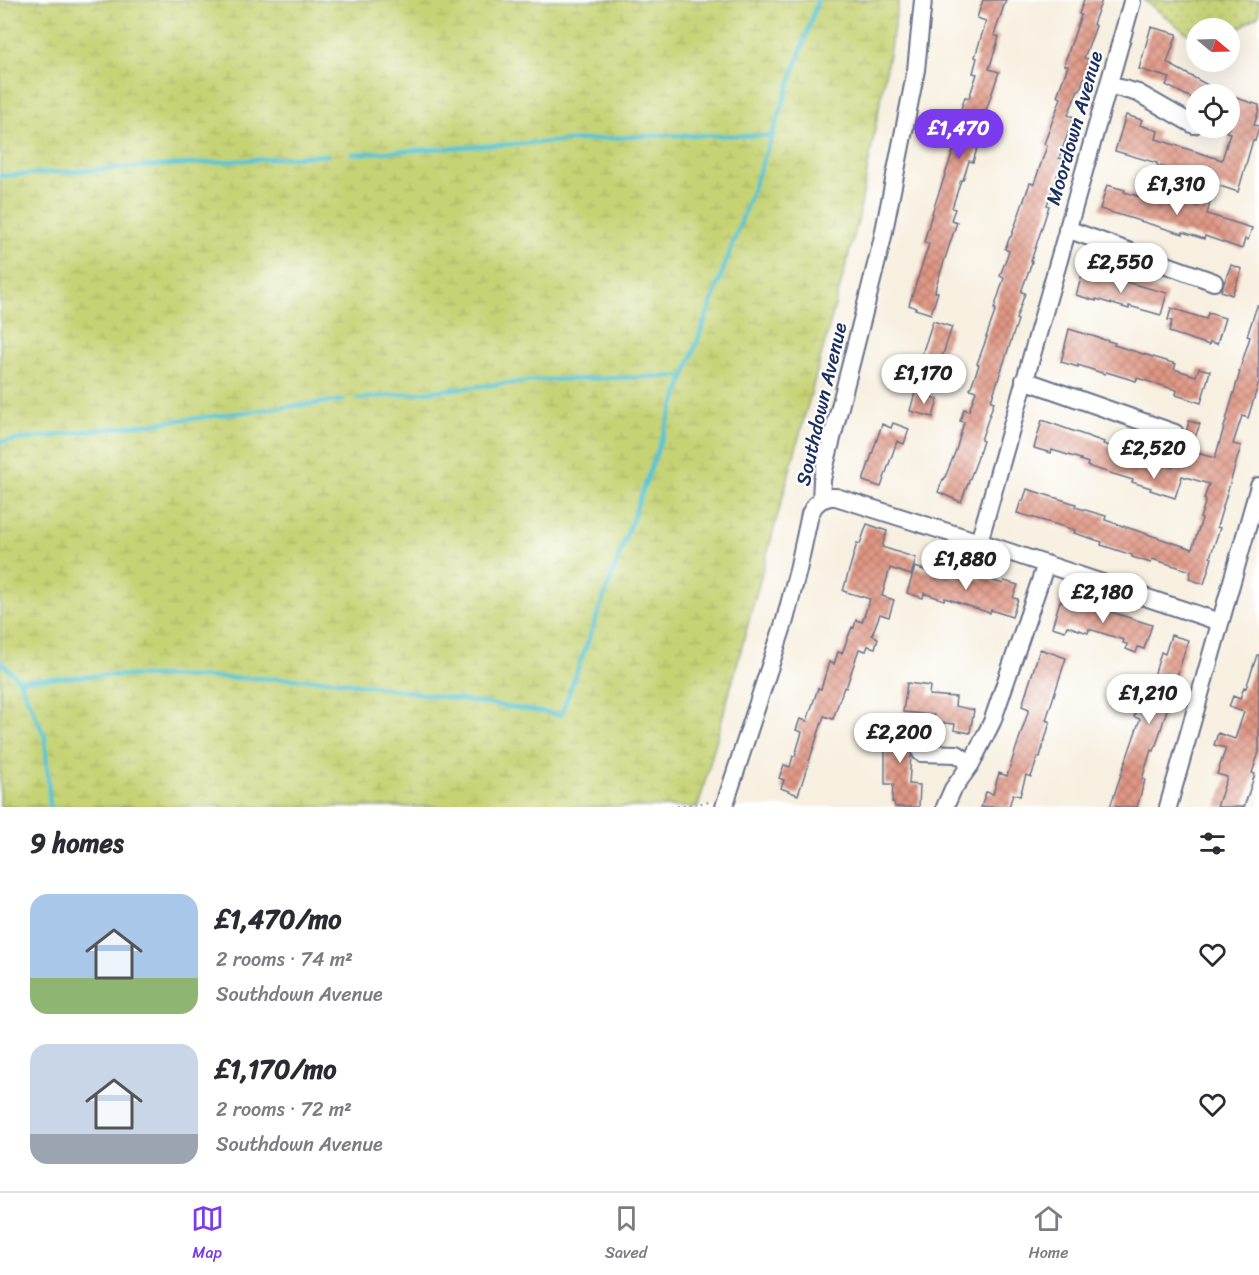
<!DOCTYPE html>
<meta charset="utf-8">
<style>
:root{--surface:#fff;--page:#f7f7f7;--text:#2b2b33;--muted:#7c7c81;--line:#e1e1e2;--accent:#7c3aed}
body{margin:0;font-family:Sriracha,sans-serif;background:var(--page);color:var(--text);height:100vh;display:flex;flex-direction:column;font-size:22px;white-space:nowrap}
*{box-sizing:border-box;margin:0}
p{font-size:20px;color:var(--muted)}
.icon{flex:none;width:33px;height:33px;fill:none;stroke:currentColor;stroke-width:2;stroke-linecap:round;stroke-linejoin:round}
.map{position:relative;height:807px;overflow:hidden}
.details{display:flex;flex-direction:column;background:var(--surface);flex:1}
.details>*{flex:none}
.needle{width:39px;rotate:109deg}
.buttons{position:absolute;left:1186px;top:18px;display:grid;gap:12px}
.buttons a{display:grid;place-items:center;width:54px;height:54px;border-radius:50%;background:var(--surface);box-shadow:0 6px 24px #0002;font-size:30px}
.price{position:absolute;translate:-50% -51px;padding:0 14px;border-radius:21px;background:#fff;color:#222;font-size:20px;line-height:39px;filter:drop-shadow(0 2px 3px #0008)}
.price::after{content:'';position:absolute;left:50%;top:36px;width:18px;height:14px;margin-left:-9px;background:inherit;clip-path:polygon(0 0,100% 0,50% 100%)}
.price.selected{background:var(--accent);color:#fff}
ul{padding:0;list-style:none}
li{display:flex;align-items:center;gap:18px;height:150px;padding:0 30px}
li span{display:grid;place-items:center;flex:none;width:168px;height:120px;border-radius:18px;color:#555}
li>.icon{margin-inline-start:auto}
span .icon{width:72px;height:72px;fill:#fffc;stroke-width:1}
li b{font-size:26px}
h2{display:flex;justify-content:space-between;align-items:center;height:72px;padding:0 30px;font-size:26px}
.tabs{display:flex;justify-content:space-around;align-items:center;height:84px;border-top:2px solid var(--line);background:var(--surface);font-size:16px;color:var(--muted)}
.tabs a{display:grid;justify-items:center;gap:3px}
.tabs .selected{color:var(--accent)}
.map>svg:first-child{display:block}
.grass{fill:url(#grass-dots);stroke:#708169;stroke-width:1.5}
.wetland{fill:url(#wetland-marsh);stroke:#708169;stroke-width:1.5}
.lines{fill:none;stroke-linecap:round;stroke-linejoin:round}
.stream{stroke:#58c4d2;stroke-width:4.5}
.building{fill:url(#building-cross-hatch)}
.minor-casing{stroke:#68728b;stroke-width:20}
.path{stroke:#68728b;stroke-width:2;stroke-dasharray:1.5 4.5;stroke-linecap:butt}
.minor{stroke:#fff;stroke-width:16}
.labels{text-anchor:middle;stroke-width:4.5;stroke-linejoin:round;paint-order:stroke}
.street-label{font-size:20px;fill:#1b2f5e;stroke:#fff}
</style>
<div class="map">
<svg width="1259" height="807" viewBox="0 0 1259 807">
<defs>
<pattern id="grass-dots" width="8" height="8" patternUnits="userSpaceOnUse" patternTransform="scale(1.5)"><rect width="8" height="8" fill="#c6d374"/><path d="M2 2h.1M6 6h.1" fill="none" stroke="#aab567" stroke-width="1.8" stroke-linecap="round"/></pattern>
<pattern id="wetland-marsh" width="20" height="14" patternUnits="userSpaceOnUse" patternTransform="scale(1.5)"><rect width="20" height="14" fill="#c6d374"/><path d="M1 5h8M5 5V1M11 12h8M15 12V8" fill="none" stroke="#aab567"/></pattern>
<pattern id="building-cross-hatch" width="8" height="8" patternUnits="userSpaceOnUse" patternTransform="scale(1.5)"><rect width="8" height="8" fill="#e09683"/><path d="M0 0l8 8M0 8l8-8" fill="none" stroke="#b57b6e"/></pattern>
</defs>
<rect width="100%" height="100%" fill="#fff"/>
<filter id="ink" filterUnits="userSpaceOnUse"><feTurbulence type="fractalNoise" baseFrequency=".0167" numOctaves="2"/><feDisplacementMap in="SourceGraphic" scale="12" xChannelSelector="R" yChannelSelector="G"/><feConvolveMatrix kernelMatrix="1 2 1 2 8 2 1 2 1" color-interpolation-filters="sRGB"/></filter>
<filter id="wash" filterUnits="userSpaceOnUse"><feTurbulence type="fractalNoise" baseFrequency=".008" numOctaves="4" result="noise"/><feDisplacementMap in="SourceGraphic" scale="24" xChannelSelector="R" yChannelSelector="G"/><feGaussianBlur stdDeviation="1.35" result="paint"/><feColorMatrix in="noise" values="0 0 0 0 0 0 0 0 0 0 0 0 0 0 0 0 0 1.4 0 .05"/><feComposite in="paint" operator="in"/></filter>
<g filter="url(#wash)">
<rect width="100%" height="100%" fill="#f7efdf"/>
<path class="grass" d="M1144 0H1259V15L1230 34V28H1197V41Z"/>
<path class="wetland" d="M0 0H899L858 221 698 807H0Z"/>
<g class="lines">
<path class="stream" d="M352 154 662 135 772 136
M0 176 328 155
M358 399 540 380 684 376
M0 442 344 400
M0 661 19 680 45 737 50 807
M19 680 110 675 331 680 561 715 772 136 818 0"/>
</g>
<g id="blocks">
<path class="building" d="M983 0H1006L994 35 999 37 989 69 999 72 978 134 981 135 973 162 969 161 963 180H961L952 208 955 209 951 220 957 222 936 286 935 292H938L931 314 915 309 916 308 909 305 929 244 924 242 933 210 962 125 956 123 965 97 969 98 977 74 973 73 977 58 975 57 986 21 977 18Z
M1084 0H1102L1093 24 1096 26 1084 58 1090 60 1080 90H1078L1068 115 1074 117 1059 158 1063 159 1047 205 1049 206 1031 261 1032 262 1021 292 1025 293 1016 319 1018 320 991 401 994 402 981 440 983 441 977 460 961 502 938 492 943 479 944 480 956 450 964 422 960 421 964 409 969 411 976 391 970 389 979 365 977 364 987 337H986L996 309H994L1004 278 1000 276 1009 251 1005 249 1010 237H1011L1030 183 1034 184 1047 146 1044 144 1061 98 1057 96 1068 66 1064 65 1081 15 1079 14Z
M1151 27 1177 34 1167 63 1224 94H1197V101L1166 85 1170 78 1139 69Z
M1230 96 1259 105V110L1254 125 1259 126V128L1255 141 1253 140 1238 192 1157 165V163L1115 151 1126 115 1142 120 1140 125 1158 131 1156 139 1222 160 1230 133 1226 132 1228 128H1230Z
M1204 184 1214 187 1207 214 1252 228 1248 240 1245 239 1242 249 1205 236 1204 239 1183 232V234L1100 209 1107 185 1125 190 1124 192 1174 207 1176 200 1198 206Z
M1231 265 1242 269 1232 295 1221 291Z
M1083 272 1111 280V278L1167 293 1161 315 1129 306V309L1096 299V301L1076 295Z
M1257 306H1259V382L1248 418 1242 416 1233 444 1241 446 1217 527 1220 528 1210 557 1212 558 1204 584 1189 579 1191 571 1152 559 1151 563 1132 557V555L1101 545 1102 542 1074 533 1075 530 1017 513 1021 500 1023 501 1027 489 1076 504 1075 507 1106 516 1105 520 1192 549 1202 519 1200 518 1206 500 1204 499 1209 484 1182 476 1175 498 1150 490 1151 488 1132 482 1133 480 1087 466 1088 463 1080 460 1081 459 1052 450 1051 453 1034 448 1042 420 1104 442 1103 444 1131 452 1130 455 1172 467 1182 441 1185 437 1189 421 1200 424 1190 451 1215 458 1240 372H1239L1250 337 1247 336Z
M1171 308 1206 319 1208 313 1225 318 1217 344 1210 342 1209 345 1169 332 1172 321 1168 320Z
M933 321 952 327 941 360 922 354Z
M1069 329 1115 343 1114 345 1176 364 1174 369 1196 376 1199 368 1210 371 1201 403 1176 395 1177 390 1137 378 1136 381 1106 372 1105 374 1078 365V367L1061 362Z
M897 355 913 360 905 383 889 378Z
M915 392 938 399 933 417 910 411Z
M893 423 909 429 904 444 897 441 881 487 863 481 882 424 891 428Z
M867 524 887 531 882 547 916 558 911 575 890 568 882 596 894 600 889 617 880 614 872 635 878 638 875 648 868 646 866 651 859 649 846 688 844 687 833 719 824 716 798 795 781 788 784 780 779 778 784 765 790 767 793 756H795L802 732 796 730 800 719 807 721 818 688 821 689 829 662 834 664 838 652 842 653 852 627 854 628 856 620 862 622 870 599 843 591 857 543 860 544Z
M915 567 936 574 937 570 958 577 959 573 981 580 982 577 1003 584 1004 581 1018 585 1013 598 1018 599 1012 617 991 610 990 613 945 598 944 600 924 593 923 598 907 593Z
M1060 601 1101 612 1102 609 1152 625 1144 649 1138 647 1136 653 1126 649 1127 644 1123 643 1124 640 1089 629 1088 633 1067 626 1065 631 1052 627Z
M1171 635 1188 640 1158 739 1154 751 1151 750 1142 779 1145 780 1137 807H1110L1140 719 1134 717 1140 698 1147 701 1161 652 1165 654Z
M1040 649 1066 658 1046 720 1050 722 1040 757H1038L1031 777 1026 775 1020 796 1013 794 1009 807H981L986 792 993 794 999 773 1007 776 1029 709 1022 706Z
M1257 655H1259V752L1252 773 1255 774 1244 807H1217L1227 777 1217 774 1226 748 1214 745 1218 733 1235 739 1244 712 1229 707 1233 696 1240 699 1244 687 1246 688Z
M907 683 930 686 929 695 956 697 955 706 974 710 970 733 954 730 955 724 933 722 934 715 903 712Z
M888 718 911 721 909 741H912L909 784 920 785 919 807H895L894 802H892L893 784H885V742Z"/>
</g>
</g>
<g filter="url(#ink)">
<use href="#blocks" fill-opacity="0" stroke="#68728b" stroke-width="1.5"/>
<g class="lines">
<defs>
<path id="minor" d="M1109 85 1138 93 1194 125
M1067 229 1214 282
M1024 380 1175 433
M821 500 822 480 825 466 882 241 916 70 923 0
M979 542 1132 2
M921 753 957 754 971 764
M724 807 785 620 798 570 810 514 815 505 821 500 830 497H836L979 542 1220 622
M945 807 953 789 971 764 992 722 1046 564
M1168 807 1259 486"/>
</defs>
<use href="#minor" class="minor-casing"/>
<path class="path" d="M671 807 711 802"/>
<use href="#minor" class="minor"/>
</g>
</g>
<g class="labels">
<g class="street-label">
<text transform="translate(1074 128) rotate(-74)" y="7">Moordown Avenue</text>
<text transform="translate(821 404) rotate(-77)" y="7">Southdown Avenue</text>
</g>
</g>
</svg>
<div class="buttons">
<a><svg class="needle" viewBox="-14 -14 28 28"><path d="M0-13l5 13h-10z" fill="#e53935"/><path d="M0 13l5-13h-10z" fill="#7c7c81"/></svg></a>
<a><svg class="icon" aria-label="locate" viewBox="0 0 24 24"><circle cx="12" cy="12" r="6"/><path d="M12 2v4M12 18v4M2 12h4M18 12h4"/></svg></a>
</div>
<b class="price selected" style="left:959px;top:160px">£1,470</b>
<b class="price" style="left:1177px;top:216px">£1,310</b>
<b class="price" style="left:1121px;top:294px">£2,550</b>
<b class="price" style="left:924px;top:405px">£1,170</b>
<b class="price" style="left:1154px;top:480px">£2,520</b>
<b class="price" style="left:966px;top:591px">£1,880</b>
<b class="price" style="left:1103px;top:624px">£2,180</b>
<b class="price" style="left:1149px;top:725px">£1,210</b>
<b class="price" style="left:900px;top:764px">£2,200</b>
</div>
<section class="details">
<h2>9 homes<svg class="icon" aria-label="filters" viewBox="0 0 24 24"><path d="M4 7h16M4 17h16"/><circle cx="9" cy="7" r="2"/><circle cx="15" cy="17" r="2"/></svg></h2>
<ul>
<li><span style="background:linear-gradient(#a9c7e8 70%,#8fb573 0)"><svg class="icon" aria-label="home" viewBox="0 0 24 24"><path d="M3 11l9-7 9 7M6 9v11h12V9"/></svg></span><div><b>£1,470/mo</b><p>2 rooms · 74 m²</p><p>Southdown Avenue</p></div><svg class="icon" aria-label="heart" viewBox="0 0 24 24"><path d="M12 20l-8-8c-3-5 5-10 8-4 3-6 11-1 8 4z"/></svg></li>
<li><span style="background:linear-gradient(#c9d6e8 75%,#9aa5b1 0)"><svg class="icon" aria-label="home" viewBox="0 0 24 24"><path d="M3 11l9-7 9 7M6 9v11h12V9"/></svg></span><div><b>£1,170/mo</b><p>2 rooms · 72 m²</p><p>Southdown Avenue</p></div><svg class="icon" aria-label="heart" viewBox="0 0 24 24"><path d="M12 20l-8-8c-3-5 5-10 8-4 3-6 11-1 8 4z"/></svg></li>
</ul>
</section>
<nav class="tabs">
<a class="selected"><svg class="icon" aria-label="map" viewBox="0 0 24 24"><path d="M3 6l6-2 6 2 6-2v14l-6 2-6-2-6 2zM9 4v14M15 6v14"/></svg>Map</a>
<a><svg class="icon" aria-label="saved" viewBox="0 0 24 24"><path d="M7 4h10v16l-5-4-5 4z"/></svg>Saved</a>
<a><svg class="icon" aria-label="home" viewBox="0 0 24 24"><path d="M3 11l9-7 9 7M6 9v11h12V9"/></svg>Home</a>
</nav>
